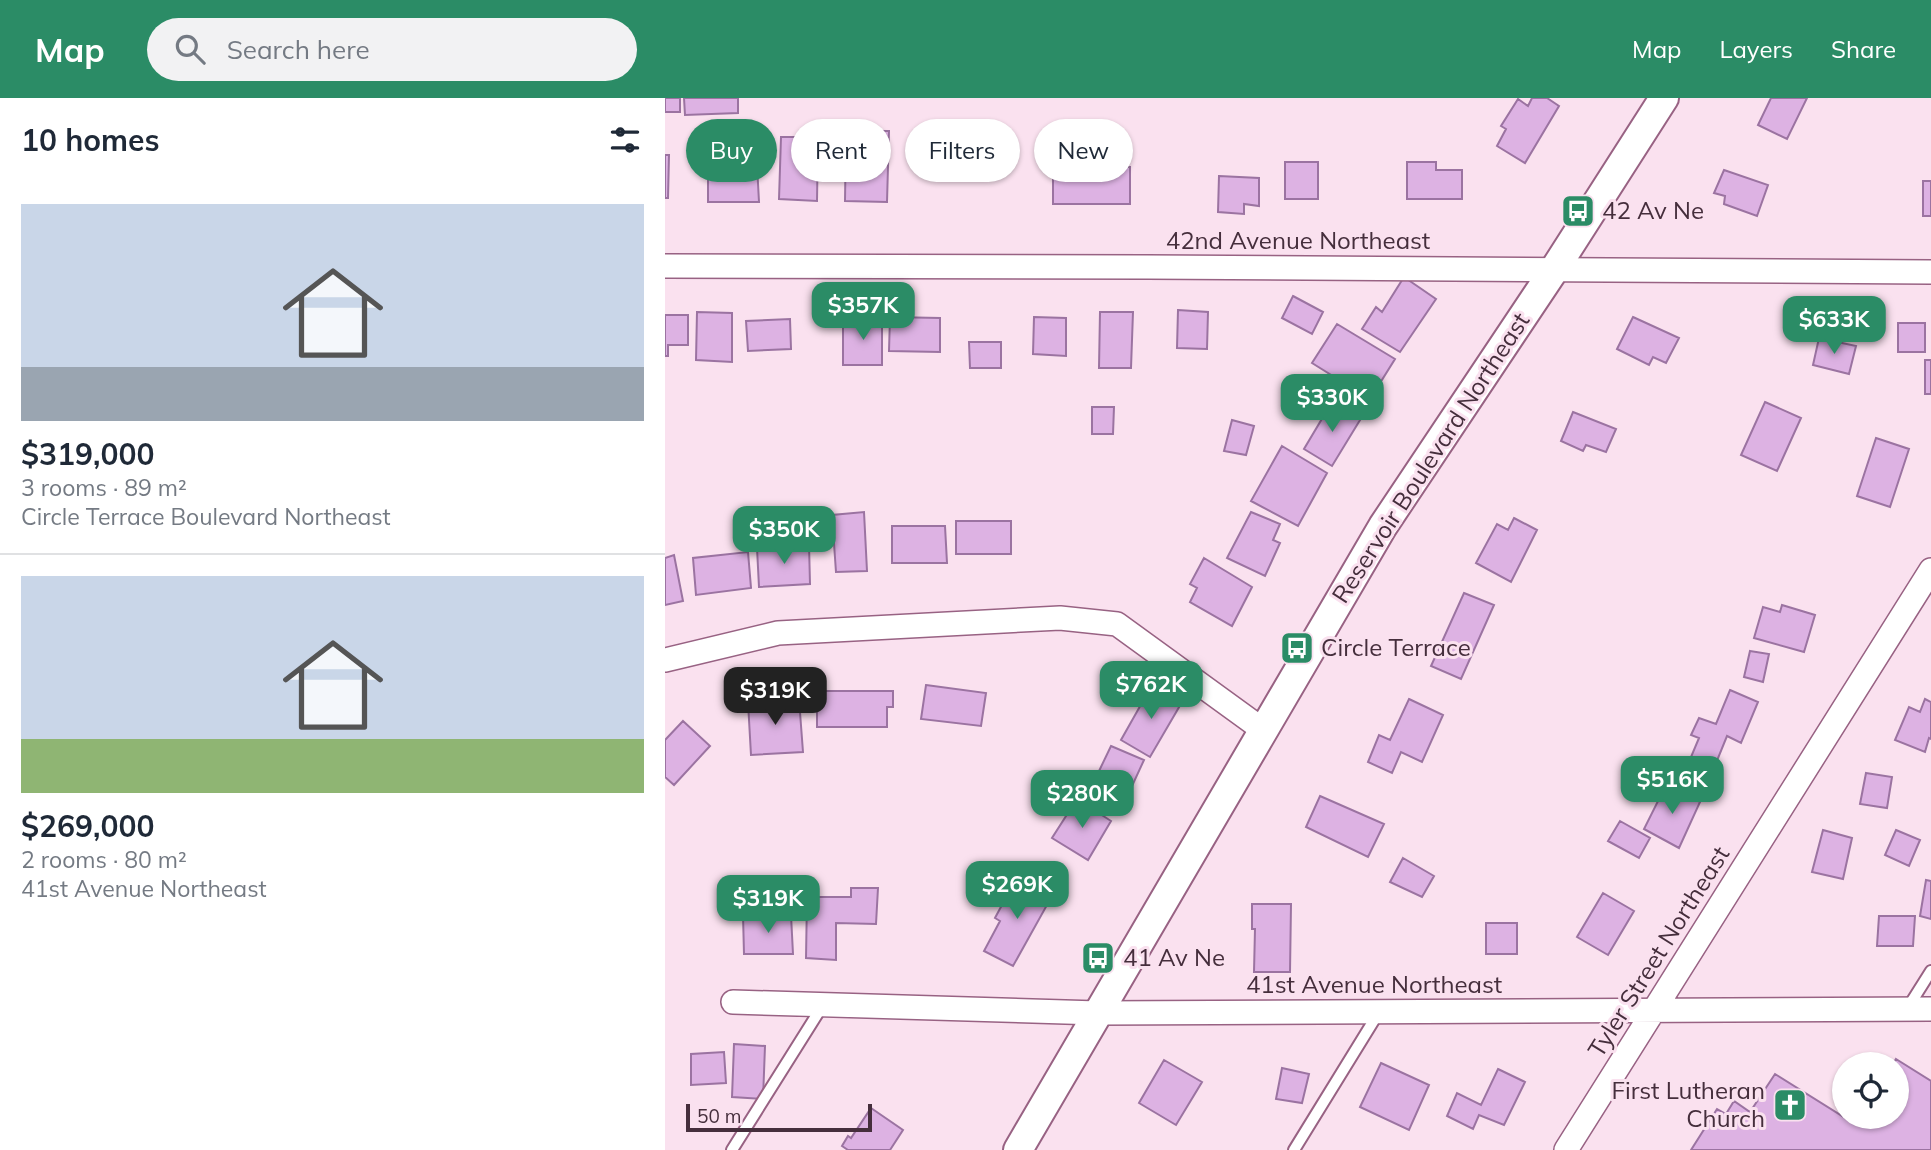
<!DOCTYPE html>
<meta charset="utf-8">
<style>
:root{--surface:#fff;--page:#f2f2f3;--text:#1f2937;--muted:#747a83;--line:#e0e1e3;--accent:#2b8c66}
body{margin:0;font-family:Mulish,sans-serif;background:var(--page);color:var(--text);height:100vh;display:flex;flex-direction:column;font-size:26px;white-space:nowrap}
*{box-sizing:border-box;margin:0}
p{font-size:23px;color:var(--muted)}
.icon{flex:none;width:38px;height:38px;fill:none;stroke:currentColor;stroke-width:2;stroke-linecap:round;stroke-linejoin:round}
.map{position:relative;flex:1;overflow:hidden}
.details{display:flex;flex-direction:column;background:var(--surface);width:665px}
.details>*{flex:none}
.banner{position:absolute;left:21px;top:21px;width:665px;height:63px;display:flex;gap:14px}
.controls{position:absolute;left:1167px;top:954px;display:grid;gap:14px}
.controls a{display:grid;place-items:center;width:77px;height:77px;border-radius:50%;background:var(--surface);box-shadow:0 2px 5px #0004;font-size:35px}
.scale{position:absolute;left:21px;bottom:18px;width:186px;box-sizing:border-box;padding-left:7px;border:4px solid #452e3c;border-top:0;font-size:19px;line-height:24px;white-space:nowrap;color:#452e3c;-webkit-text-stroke:5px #fae1ef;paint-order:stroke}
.price{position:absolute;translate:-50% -60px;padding:0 16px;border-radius:14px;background:var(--accent);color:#fff;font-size:23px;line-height:46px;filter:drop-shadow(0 2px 4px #0008)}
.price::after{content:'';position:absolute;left:50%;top:42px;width:21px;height:16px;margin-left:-10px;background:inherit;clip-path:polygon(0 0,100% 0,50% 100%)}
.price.active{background:#222;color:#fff}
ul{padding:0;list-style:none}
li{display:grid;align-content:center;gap:14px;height:371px;padding:0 21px}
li+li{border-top:2px solid var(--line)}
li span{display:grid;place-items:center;height:217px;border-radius:0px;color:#555}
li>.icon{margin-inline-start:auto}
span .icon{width:126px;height:126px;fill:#fffc;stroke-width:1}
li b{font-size:30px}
h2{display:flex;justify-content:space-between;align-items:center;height:84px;padding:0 21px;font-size:30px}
.pill{padding:0 24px;border-radius:32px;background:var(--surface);box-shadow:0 2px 5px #0004;font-size:24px;line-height:63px}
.pill.active{background:var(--accent);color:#fff}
header{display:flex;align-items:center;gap:42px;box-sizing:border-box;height:98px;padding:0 35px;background:var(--accent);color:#fff}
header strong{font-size:33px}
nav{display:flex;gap:38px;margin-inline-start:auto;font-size:24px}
.search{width:490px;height:63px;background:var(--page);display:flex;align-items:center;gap:18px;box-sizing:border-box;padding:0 24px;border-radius:38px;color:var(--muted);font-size:26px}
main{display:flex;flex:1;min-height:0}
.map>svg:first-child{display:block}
.building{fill:#ddb2e3;stroke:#9b73a1;stroke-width:2}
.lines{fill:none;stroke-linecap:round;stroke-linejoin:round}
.service-casing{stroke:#986283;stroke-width:14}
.minor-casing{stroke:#986283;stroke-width:26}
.tertiary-casing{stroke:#986283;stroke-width:32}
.service{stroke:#fff;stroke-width:10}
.minor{stroke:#fff;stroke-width:23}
.tertiary{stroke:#fff;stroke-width:28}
.labels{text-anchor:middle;stroke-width:6;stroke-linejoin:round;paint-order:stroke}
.poi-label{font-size:24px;fill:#452e3c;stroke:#fae1ef;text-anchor:start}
.street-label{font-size:24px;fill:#452e3c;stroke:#fae1ef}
</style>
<header>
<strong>Map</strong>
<div class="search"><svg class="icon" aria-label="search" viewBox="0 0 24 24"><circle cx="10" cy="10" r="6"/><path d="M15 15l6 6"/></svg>Search here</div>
<nav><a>Map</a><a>Layers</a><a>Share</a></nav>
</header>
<main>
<section class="details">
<h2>10 homes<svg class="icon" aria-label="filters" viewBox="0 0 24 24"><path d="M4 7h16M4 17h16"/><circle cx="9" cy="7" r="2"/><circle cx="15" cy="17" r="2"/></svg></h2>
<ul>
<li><span style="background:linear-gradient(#c9d6e8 75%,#9aa5b1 0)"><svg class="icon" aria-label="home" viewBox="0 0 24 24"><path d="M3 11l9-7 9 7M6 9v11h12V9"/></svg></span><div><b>$319,000</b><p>3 rooms · 89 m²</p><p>Circle Terrace Boulevard Northeast</p></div></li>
<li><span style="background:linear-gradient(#c9d6e8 75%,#8fb573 0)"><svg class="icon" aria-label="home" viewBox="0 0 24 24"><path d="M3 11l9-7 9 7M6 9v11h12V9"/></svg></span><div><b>$269,000</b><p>2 rooms · 80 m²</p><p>41st Avenue Northeast</p></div></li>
</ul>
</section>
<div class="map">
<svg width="1266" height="1052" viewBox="0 0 1266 1052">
<rect width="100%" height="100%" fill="#fae1ef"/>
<path class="building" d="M0 0H15V14H0Z
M19 0H73V15L20 17Z
M867 0H882L894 8 860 65 832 48 841 31 836 28 853 1 863 8Z
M1106 0H1142L1122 41 1093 27Z
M181 33H224L222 104 180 103Z
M116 39H153L152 103 114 101Z
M0 57H4L3 100H0Z
M620 64H653V101H620Z
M742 64H771V72H797V101H742Z
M43 67H92L94 104H43Z
M388 69H465V106H388Z
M1059 72 1103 87 1092 118 1059 106 1060 98 1049 95Z
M554 78 594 80V108L579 106V116L553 114Z
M1258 83H1266V118H1258Z
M739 179 771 201 735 254 697 231 711 209 717 214Z
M628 198 658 214 647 236 617 220Z
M513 212 543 214 542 251 512 250Z
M32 214 67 215V264L31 262Z
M435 214H468L466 270H434Z
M0 217H23V247H3V258H0Z
M225 219 275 220V254L224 253Z
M369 219 401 220V258L368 256Z
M968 219 1014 240 1001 265 988 259 984 267 952 251Z
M125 221 126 251 83 253 81 223Z
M178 221H217V267H178Z
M1233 225H1260V254H1233Z
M672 226 730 261 705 301 647 265Z
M1154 240 1191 248 1184 276 1148 267Z
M304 244H336V270H305Z
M1260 262H1266V296H1260Z
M667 304 695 322 667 368 639 351Z
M1100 304 1136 320 1112 373 1076 357Z
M427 309H449L448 336H427Z
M908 314 951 331 941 354 921 347 918 353 896 343Z
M567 322 589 328 581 357 559 353Z
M1211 340 1244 351 1225 409 1192 398Z
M617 348 662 375 633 428 586 403Z
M199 414 202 473 171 474 167 417Z
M586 414 615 426 608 442 615 445 600 478 562 460Z
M849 420 872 432 846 484 811 465 832 426 843 432Z
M291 423H346V456H291Z
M227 428H280L282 465H227Z
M144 446 145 486 94 489 92 450Z
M83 454 86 490 31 497 28 460Z
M9 457 18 503 0 507V460Z
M539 460 587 489 567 528 525 504 532 490 525 486Z
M799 495 829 507 796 581 766 568Z
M1117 507 1150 517 1139 554 1089 540 1098 509 1115 514Z
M1085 553 1104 556 1098 584 1079 579Z
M261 587 321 595 316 628 256 621Z
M487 587 517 604 485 659 456 642Z
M1065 592 1093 604 1076 645 1062 638 1049 670 1026 659 1034 640 1026 637 1034 620 1051 626Z
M152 593H228V609H222V629H152Z
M134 601 138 654 86 657 83 604Z
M744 601 778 617 757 664 736 654 727 675 703 664 714 637 725 642Z
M1260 601 1266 604V641L1264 640 1260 654 1230 642 1244 609 1255 614Z
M18 623 45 648 9 687 0 679V642Z
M446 648 479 662 456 712 423 696Z
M1201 675 1227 679 1222 710 1195 706Z
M1001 687 1035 704 1014 750 979 731Z
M655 698 719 726 703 759 641 729Z
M412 701 446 723 423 762 387 740Z
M955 723 985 740 974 760 943 743Z
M1158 732 1187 740 1178 781 1147 774Z
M1231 732 1255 742 1244 768 1220 757Z
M738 760 769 778 757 799 725 784Z
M352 779 387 798 348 868 319 853 335 823 330 820Z
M1261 782 1266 783V821L1255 818Z
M186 790H213L211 826 171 825V862L141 860 142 799H186Z
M938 795 969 813 943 857 912 839Z
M587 806H626L625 874H589L590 831H587Z
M78 817H126L128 856H79Z
M1214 818H1250L1248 848H1212Z
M821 825H852V856H821Z
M69 946 100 948 98 1001 67 999Z
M59 954 61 985 26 987V956Z
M1231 961 1266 983V1052H1026L1052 1011 1061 1016 1069 1003 1085 1014 1110 976 1190 1026 1195 1018H1232V966H1228Z
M499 962 537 984 511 1027 474 1005Z
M716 965 764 987 744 1032 695 1009Z
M617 970 644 976 637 1005 611 1001Z
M833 971 860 984 839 1027 814 1017 808 1031 782 1018 792 995 816 1007Z
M206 1010 238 1032 225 1052H183L177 1048 183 1038 186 1040Z"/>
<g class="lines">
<defs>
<path id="service" d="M1242 911 1266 873
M67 1052 158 907
M629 1052 714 914"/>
<path id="minor" d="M0 168 482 169 1266 174
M0 562 113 535 395 520 452 526 598 632
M68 904 433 915 1266 911
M901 1052 1266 472"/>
<path id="tertiary" d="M353 1052 718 428 889 172 999 0"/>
</defs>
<use href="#service" class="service-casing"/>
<use href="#minor" class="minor-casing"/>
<use href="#tertiary" class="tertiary-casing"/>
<use href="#service" class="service"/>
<use href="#minor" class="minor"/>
<use href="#tertiary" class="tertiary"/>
</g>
<defs>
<symbol id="bus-square" viewBox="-11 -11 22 22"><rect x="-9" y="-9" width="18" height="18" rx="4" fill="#2b8c66" stroke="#fae1ef"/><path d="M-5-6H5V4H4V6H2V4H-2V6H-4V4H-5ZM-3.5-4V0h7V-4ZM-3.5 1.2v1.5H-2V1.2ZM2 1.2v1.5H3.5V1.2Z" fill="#fff"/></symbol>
<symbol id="church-square" viewBox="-11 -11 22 22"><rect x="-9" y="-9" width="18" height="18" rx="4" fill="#2b8c66" stroke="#fae1ef"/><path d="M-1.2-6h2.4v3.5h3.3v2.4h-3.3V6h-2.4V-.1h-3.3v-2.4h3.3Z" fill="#fff"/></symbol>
</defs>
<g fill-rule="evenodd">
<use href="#bus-square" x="894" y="94" width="38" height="38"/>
<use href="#bus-square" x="613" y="531" width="38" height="38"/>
<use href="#bus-square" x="414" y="841" width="38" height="38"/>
<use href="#church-square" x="1106" y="988" width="38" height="38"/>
</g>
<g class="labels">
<g class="poi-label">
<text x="937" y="121">42 Av Ne</text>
<text x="656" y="558">Circle Terrace</text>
<text x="458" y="868">41 Av Ne</text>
<text x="1100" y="1001" text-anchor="end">First Lutheran<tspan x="1100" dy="28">Church</tspan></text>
</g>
<g class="street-label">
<text x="633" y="151">42nd Avenue Northeast</text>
<text transform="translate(766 360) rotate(-57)" y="8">Reservoir Boulevard Northeast</text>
<text transform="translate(994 854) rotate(-58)" y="8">Tyler Street Northeast</text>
<text x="709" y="895">41st Avenue Northeast</text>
</g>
</g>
</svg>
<div class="controls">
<a><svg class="icon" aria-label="locate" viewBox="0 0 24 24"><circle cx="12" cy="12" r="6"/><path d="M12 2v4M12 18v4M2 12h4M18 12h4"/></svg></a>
</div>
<div class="scale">50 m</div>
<b class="price" style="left:198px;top:244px">$357K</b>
<b class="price" style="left:1169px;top:258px">$633K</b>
<b class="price" style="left:667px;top:336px">$330K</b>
<b class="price" style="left:119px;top:468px">$350K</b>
<b class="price" style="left:486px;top:623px">$762K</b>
<b class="price active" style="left:110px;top:629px">$319K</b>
<b class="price" style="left:1007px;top:718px">$516K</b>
<b class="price" style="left:417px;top:732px">$280K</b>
<b class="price" style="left:352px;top:823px">$269K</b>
<b class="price" style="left:103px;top:837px">$319K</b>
<div class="banner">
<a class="pill active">Buy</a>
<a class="pill">Rent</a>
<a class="pill">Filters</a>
<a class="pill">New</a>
</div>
</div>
</main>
